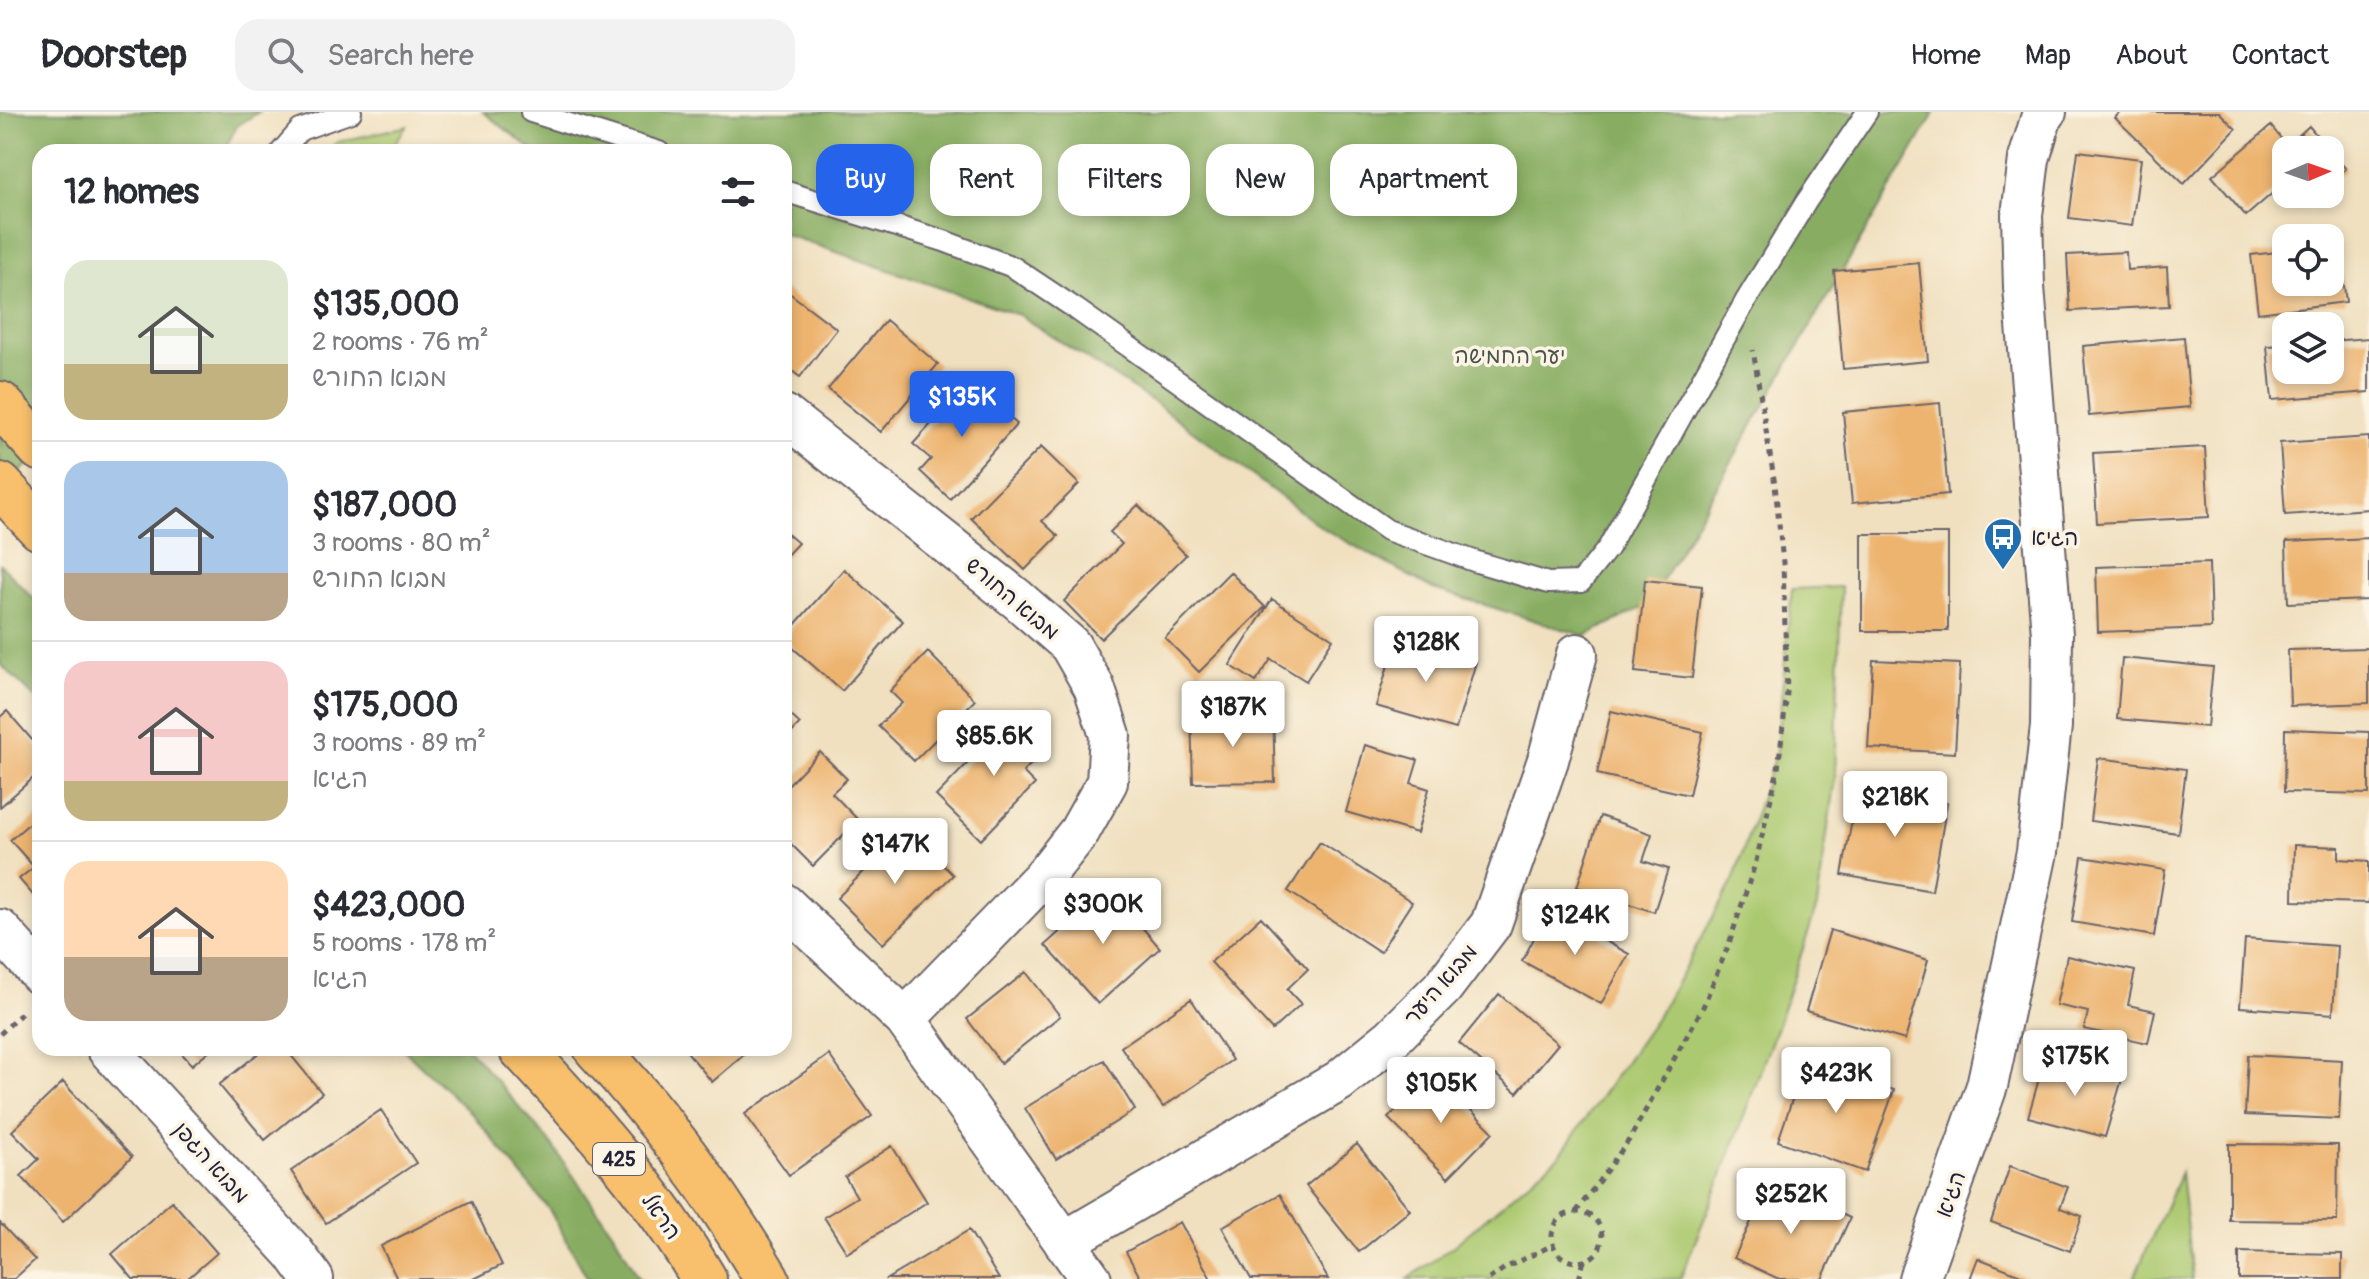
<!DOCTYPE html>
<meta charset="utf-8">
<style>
:root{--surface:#fff;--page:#f2f2f3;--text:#2b2b33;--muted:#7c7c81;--line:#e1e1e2;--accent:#2563eb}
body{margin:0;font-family:Pangolin,"Playpen Sans Hebrew",sans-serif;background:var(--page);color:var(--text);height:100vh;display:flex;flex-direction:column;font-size:30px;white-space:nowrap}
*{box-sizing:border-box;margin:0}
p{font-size:26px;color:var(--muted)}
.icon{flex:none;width:44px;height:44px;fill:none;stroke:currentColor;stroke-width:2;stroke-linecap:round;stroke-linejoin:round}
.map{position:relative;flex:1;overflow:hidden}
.sheet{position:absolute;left:32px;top:32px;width:760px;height:912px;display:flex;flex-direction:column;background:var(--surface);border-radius:24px;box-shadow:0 4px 12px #0003}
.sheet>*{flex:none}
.hud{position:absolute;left:816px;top:32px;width:760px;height:72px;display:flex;gap:16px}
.needle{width:52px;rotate:88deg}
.controls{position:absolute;left:2272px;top:24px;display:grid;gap:16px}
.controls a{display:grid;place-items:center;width:72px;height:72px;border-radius:16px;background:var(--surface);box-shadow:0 4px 12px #0003;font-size:40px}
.price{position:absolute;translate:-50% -68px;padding:0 18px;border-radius:8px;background:#fff;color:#222;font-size:26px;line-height:52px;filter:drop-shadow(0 2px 4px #0008)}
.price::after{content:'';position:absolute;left:50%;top:48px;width:24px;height:18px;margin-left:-12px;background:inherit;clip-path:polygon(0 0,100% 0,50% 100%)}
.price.active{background:var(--accent);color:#fff}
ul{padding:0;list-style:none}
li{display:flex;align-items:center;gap:24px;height:200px;padding:0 32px}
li+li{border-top:2px solid var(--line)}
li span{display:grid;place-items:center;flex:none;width:224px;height:160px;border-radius:24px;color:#555}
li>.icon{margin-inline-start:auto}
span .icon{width:96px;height:96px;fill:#fffc;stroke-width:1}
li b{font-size:34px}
h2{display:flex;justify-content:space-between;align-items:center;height:96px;padding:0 32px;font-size:34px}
.chip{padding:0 28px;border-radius:24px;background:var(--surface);box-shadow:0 4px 12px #0003;font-size:28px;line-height:72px}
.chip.active{background:var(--accent);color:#fff}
header{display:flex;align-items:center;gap:48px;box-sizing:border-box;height:112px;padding:0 40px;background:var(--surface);border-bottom:2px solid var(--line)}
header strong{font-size:38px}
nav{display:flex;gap:44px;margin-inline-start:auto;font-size:28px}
.search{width:560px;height:72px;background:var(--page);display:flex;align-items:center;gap:20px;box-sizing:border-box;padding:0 28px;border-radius:24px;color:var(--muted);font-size:30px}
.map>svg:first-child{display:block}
.green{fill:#abc970;stroke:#667656;stroke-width:2}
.forest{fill:#88ad62;stroke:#55684e;stroke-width:2}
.building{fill:#edb470}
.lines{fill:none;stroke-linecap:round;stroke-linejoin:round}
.service-casing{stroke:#6a646a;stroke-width:24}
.minor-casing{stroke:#6a646a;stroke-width:44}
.primary-casing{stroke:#6a646a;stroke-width:48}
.path{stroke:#6a646a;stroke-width:5;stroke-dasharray:6 6;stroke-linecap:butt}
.service{stroke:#fff;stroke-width:20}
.minor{stroke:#fff;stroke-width:40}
.primary{stroke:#f8bf6c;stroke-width:44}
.labels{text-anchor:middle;stroke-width:7;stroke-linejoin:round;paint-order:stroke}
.shield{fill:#fcf5e5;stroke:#63616e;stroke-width:2}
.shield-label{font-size:20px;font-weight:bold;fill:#22223b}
.park-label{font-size:22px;fill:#4b544b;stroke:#fcf5e5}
.poi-label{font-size:22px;fill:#22223b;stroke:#fcf5e5;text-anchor:start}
.street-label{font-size:22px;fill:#22223b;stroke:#fcf5e5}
</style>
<header>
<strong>Doorstep</strong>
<div class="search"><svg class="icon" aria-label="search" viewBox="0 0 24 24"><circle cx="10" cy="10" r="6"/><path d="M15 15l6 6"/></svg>Search here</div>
<nav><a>Home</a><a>Map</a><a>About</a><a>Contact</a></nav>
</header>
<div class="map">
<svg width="2369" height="1167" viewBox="0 0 2369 1167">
<rect width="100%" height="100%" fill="#fcf5e5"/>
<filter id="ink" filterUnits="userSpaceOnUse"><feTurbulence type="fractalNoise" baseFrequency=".0125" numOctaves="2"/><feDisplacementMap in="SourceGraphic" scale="16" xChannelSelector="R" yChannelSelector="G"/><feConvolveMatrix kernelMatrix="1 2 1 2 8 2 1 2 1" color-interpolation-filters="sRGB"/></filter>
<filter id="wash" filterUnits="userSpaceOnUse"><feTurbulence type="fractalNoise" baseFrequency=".006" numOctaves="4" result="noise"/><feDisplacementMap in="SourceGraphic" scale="32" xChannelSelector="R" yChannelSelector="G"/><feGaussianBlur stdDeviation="1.8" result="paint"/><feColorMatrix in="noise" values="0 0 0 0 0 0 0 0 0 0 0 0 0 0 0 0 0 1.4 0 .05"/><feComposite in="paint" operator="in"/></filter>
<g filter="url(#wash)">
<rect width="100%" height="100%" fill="#f0e0c0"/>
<path class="green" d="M407 14 388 40H324L338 30Z
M1841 475 1835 665 1817 794 1779 909 1722 1063 1680 1167H1408L1456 1132 1560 1043 1659 902 1733 769 1776 640 1792 477Z
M2181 1060 2192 1167H2134V1166Z"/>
<path class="forest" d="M0 0H259L237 14 223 40H40V340L0 381Z
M483 0H1935L1648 493 1585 524 1433 477 1324 417 1158 293 1019 203 784 122V40H535Z
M0 452 40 493V590L0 552Z
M402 936H468L549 1029 614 1122 640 1167H588L549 1097 474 1004Z"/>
<g id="blocks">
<path class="building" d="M2120 0H2219L2236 17 2184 72 2115 6Z
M2271 14 2287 34 2309 14 2329 38H2286V75L2283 72 2246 104 2212 64Z
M2078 39 2141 47 2132 114 2069 106Z
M2330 39 2346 57 2330 70Z
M2292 82H2317L2303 94Z
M2339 132 2346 190 2258 201 2251 143 2286 139V170H2330V134Z
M2126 140 2127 158 2167 155 2169 194 2070 199 2067 143Z
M1919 151 1928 249 1843 257 1834 159Z
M784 177 837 217 800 265 784 253Z
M886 208 938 252 881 320 828 277Z
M2184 225 2190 295 2089 304 2083 234Z
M2369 226V280L2272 288 2267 234 2286 233V258H2330V229Z
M969 270 1017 312 950 387 920 359 931 347 913 332Z
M1940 291 1948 382 1852 391 1843 300Z
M2369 325V397L2285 403 2280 331Z
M1041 335 1079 372 1042 409 1058 424 1025 458 971 406Z
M2205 335 2209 405 2097 411 2093 341Z
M1138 393 1186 443 1101 527 1064 489 1122 432 1110 420Z
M784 419 798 431 784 446Z
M1862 422H1948V519H1862Z
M2369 426V488L2288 491 2286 430Z
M2209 451 2211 516 2098 520 2096 455Z
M844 457 903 509 842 579 784 528V525Z
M1230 460 1265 495 1199 560 1165 526Z
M1645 468 1702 474 1692 566 1635 560Z
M1272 487 1333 527 1306 569 1271 547 1256 570 1230 553Z
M1396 526 1476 550 1456 617 1376 594Z
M2369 536V591L2290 594 2288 538Z
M928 540 975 588 914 649 878 614 902 591 890 579Z
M2122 546 2213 555 2207 615 2117 607Z
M1873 548 1960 552 1955 641 1868 636Z
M784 597 800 612 784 629Z
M7 599 40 637V660L0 695V605Z
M1611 599 1703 620 1689 683 1597 662Z
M1016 601 1049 634 1023 660 1035 672 981 728 936 684Z
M1273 602 1275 670 1193 671 1191 604Z
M2285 617 2369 620V682L2284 680Z
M1365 633 1418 648 1411 671 1429 677 1417 721 1346 700Z
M820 640 847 667 832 681 858 708 813 754 784 725V677Z
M2098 646 2186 657 2178 721 2090 709Z
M1858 674 1947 691 1932 779 1842 763Z
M40 702V791L19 767 34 755 10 728Z
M1600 704 1652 722 1643 749 1668 757 1654 800 1577 775Z
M907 717 953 763 883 832 837 786Z
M1320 730 1412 790 1380 840 1288 779Z
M2294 733 2339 735V747L2369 749V791L2293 789Z
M2082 745 2165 758 2154 824 2072 810Z
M1108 776 1160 836 1098 892 1045 833Z
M1549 798 1629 842 1601 892 1522 849Z
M1261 805 1308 857 1287 877 1301 892 1272 918 1211 850Z
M1830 818 1928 848 1905 928 1806 899Z
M2245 827 2337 834 2333 902 2240 895Z
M2067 844 2135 859 2128 893 2155 899 2148 931 2084 917 2088 900 2056 893Z
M1026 860 1060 904 1001 951 967 907Z
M1499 882 1558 932 1517 981 1459 931Z
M1191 887 1232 948 1163 995 1121 935Z
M177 936H212L192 953Z
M265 936H285L322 981 265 1028 219 973Z
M684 936H752L712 970Z
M829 943 872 1004 789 1063 745 1002Z
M2248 943 2342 948 2339 1007 2245 1003Z
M2045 946 2122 967 2105 1025 2028 1005Z
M1806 947 1894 978 1865 1060 1778 1029Z
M1104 948 1135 998 1056 1047 1025 996Z
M1434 961 1493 1020 1448 1066 1388 1006Z
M63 970 132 1045 63 1110 21 1064 39 1047 12 1019Z
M381 998 416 1051 326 1111 291 1059Z
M1357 1032 1410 1098 1359 1140 1306 1074Z
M2229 1032 2338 1033 2337 1109 2229 1108Z
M892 1034 927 1090 847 1141 824 1105 857 1085 845 1065Z
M2010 1054 2068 1075 2060 1096 2082 1104 2070 1139 1991 1110Z
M1770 1069 1850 1106 1822 1167H1779L1734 1146Z
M1280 1082 1328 1167H1251L1222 1115Z
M172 1089 217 1141 187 1167H133L112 1142Z
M471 1089 502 1153 474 1167H397L381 1134Z
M1180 1110 1211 1167H1141L1126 1140Z
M0 1111 35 1148 14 1167H0Z
M969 1118 999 1167H887Z
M2239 1140 2342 1142V1167H2239Z
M1978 1146 2031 1167H1970Z"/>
</g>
</g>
<g filter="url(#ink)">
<use href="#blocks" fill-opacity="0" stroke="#6a646a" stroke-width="2"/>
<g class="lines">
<defs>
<path id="service" d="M531 0 659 40
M281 40 300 18 351 0
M784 79 944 129 1013 155 1076 197 1387 418 1477 450 1548 471 1581 470 1608 436 1745 190 1806 90 1867 0"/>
<path id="minor" d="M784 303 1017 487 1070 533 1094 575 1110 623 1107 670 1079 720 1045 763 905 907
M784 792 905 907 1091 1167
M0 818 40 862
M107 936 294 1141 313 1167
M1064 1130 1339 969 1393 925 1443 875 1491 812 1548 648 1577 542
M1919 1167 1987 974 2037 740 2051 614 2052 522 2024 175 2022 103 2029 47 2041 7 2046 0"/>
<path id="primary" d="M0 292 40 336
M0 373 40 416
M521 936C588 1008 654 1082 704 1167
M596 936C662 1007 718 1084 767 1167"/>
</defs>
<use href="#service" class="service-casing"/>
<use href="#minor" class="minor-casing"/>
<use href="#primary" class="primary-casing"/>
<path class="path" d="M0 922 25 898
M1576 1100 1629 1028 1703 895 1729 832 1756 749 1778 657 1787 581 1783 451 1775 373 1753 238
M1552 1125a25 25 0 1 1 50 0a25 25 0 1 1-50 0Z
M1489 1167 1505 1156 1553 1133
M1579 1167 1584 1149"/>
<use href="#service" class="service"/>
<use href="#minor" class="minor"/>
<use href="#primary" class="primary"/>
</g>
</g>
<defs>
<symbol id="bus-pin" viewBox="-11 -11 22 30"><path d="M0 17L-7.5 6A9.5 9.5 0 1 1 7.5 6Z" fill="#1f6fb2" stroke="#fcf5e5"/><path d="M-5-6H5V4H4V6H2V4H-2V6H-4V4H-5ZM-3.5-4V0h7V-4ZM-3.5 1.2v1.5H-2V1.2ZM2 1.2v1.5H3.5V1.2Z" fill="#fff"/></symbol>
</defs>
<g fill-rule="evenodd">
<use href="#bus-pin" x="1981" y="403" width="44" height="60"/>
</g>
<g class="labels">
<rect class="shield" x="593" y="1031" width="52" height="32" rx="6"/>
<g class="shield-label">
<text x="619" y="1054">425</text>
</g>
<g class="park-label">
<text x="1510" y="251">יער החמישה</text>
</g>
<g class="poi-label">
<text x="2031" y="433">הגיא</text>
</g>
<g class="street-label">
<text transform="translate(1013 486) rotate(40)" y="8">מבוא החורש</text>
<text transform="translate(1440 872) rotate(-49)" y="8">מבוא היער</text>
<text transform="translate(212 1050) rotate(48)" y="8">מבוא הגפן</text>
<text transform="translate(1950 1082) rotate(-70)" y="8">הגיא</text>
<text transform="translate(662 1104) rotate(55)" y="8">הראל</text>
</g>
</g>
</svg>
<div class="controls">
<a><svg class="needle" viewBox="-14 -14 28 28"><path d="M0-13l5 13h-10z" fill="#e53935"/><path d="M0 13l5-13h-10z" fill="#7c7c81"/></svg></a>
<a><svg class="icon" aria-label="locate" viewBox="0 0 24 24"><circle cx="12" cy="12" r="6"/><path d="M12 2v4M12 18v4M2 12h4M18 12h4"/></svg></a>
<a><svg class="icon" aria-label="layers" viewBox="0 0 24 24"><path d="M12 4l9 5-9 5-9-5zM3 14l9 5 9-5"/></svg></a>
</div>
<b class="price active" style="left:962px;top:327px">$135K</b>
<b class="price" style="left:1426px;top:572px">$128K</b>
<b class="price" style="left:1233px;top:637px">$187K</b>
<b class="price" style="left:994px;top:666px">$85.6K</b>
<b class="price" style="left:1895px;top:727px">$218K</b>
<b class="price" style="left:895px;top:774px">$147K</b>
<b class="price" style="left:1103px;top:834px">$300K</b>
<b class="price" style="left:1575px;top:845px">$124K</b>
<b class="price" style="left:2075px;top:986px">$175K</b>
<b class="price" style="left:1836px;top:1003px">$423K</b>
<b class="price" style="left:1441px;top:1013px">$105K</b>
<b class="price" style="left:1791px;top:1124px">$252K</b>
<div class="hud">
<a class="chip active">Buy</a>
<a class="chip">Rent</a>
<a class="chip">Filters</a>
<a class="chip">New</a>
<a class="chip">Apartment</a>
</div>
<section class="sheet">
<h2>12 homes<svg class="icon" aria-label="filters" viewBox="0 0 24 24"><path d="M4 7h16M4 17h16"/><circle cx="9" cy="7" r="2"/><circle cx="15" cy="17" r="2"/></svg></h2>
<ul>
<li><span style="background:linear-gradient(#dfe7d0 65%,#c2b280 0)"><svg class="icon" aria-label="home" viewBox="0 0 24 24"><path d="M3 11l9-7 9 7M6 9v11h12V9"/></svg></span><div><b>$135,000</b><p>2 rooms · 76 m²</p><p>מבוא החורש</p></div></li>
<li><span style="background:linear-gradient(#a9c7e8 70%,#b9a48a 0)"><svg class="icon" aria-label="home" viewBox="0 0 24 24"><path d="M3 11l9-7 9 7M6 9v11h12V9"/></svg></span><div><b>$187,000</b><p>3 rooms · 80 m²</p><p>מבוא החורש</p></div></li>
<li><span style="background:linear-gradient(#f6c9c9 75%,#c2b280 0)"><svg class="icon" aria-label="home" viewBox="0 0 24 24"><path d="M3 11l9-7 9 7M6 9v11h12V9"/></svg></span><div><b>$175,000</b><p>3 rooms · 89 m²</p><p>הגיא</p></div></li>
<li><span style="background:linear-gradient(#ffd9b3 60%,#b9a48a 0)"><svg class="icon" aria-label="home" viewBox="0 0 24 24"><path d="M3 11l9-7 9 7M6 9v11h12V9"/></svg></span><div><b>$423,000</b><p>5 rooms · 178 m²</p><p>הגיא</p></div></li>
</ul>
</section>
</div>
